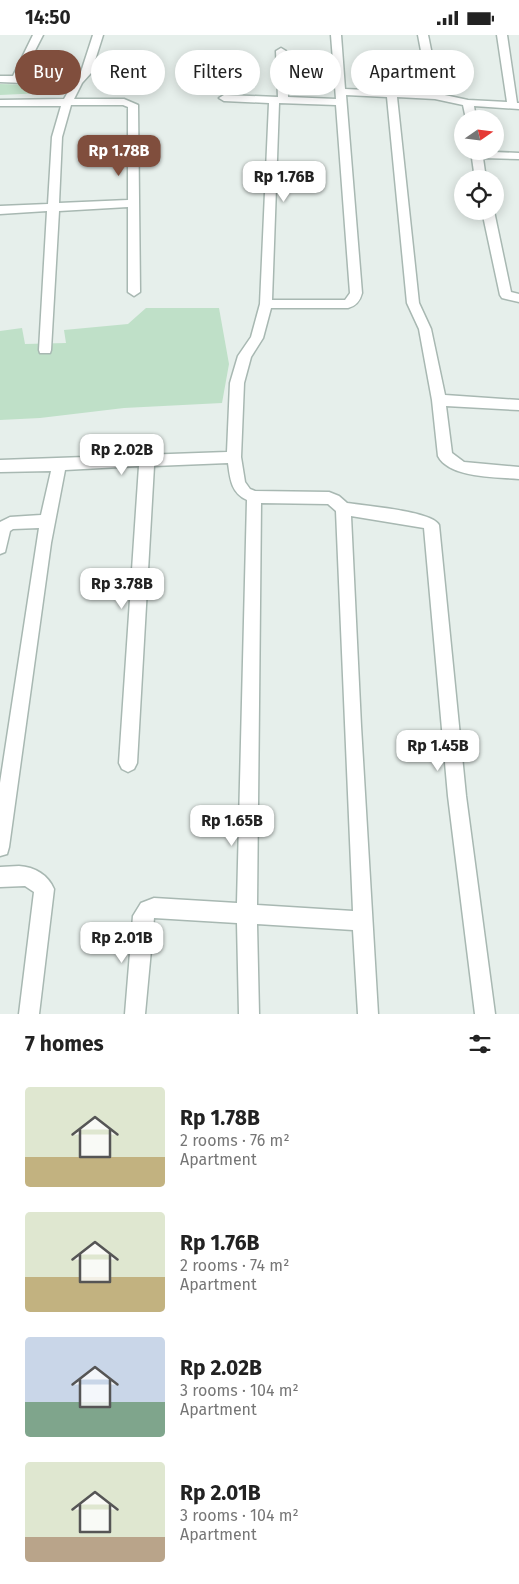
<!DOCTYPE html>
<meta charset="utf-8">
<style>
:root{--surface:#fff;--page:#f2f2f2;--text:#222;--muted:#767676;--accent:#804e3d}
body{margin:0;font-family:"Fira Sans",sans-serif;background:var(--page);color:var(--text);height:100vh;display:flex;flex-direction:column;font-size:19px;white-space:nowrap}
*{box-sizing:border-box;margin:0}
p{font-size:16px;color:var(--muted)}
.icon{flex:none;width:28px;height:28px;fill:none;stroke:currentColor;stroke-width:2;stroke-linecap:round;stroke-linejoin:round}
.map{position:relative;height:979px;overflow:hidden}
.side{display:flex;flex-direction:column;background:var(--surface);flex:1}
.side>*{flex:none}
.hud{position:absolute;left:15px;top:15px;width:490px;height:45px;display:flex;gap:10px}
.needle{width:32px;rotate:76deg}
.controls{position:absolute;left:454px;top:75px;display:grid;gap:10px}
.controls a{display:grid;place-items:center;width:50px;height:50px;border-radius:50%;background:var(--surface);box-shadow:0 2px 12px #0003;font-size:25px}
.price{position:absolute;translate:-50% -42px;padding:0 11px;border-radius:10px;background:#fff;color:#222;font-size:16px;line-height:32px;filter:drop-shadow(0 1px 2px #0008)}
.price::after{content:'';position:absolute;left:50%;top:30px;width:15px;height:11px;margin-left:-8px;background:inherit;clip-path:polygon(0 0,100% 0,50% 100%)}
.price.selected{background:var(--accent);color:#fff}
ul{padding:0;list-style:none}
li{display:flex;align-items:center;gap:15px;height:125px;padding:0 25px}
li span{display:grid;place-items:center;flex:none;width:140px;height:100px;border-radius:5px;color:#555}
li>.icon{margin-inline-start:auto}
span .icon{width:60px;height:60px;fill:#fffc;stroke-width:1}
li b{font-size:21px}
h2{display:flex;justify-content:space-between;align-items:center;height:60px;padding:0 25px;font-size:21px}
.pill{padding:0 18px;border-radius:22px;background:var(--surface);box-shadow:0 2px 12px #0003;font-size:18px;line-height:45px}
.pill.selected{background:var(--accent);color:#fff}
.status{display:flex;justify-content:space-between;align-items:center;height:35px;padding:0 25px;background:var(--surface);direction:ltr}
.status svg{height:14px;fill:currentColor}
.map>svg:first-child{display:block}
.green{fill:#bfe0c8}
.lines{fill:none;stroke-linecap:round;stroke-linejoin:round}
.minor-casing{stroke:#a8b8b2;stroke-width:3}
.minor{fill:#fff;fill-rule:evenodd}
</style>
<div class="status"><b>14:50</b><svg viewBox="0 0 49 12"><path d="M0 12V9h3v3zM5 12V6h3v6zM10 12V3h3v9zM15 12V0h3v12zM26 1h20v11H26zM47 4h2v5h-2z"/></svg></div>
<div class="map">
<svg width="519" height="979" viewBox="0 0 519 979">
<rect width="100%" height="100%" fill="#e6efeb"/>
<path class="green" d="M0 49 68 51 64 57 0 60Z
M146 273H219L229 329 222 368 124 373 40 383 0 385V296L22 293 25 309 66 308 64 295 128 289Z"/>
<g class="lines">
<defs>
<path id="minor" d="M33 0H43L22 41 75 44 81 37 93 0H103L91 38 82 48 74 64H124L138 70 140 257 134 261 128 257V172L59 176 51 315 50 318H40L39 315 47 176 0 179V171L48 169 52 102 61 71H0V65L64 64 72 50 0 47V41H13ZM71 70H123L128 72V165L59 168 62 102Z
M331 0H341L345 54 429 58 418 0H428L440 59 468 65 507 67 497 0H507L517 68H519V74L474 71 476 84H466L463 70 435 64 397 62 419 268 431 294 445 360 519 365V375L446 371 452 418 464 427 519 432V444C497 442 449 443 438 421L432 365 419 294 407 268 387 62 346 60 362 258C360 266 356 271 348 273H271L263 303 251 322 244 348 241 422 245 447 250 454 255 456 329 457 339 461 347 468C365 471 432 476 439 490L466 761 495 979H475L448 761 424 493 351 481 361 691 378 979H358L353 895 257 889 259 979H239L237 888 154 883 145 979H125L133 881 141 868 154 863 237 868 247 465C231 458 230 443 228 428L154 431 137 728 134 734 128 737 122 734 119 728 139 431 65 435 51 508 9 812 7 819 0 821V748L39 493 13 494 10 496 5 517 0 519V487L10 482 41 480 51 436 0 437V425L227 417 230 348 238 321 251 302 260 269 269 68 224 66 219 63 224 60 278 62 276 16 281 13 286 16 288 62 336 64ZM279 68 336 70 350 258 345 265H272ZM261 468 328 469 336 476 353 876 257 870Z
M471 116 519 118V124L483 123 486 144H475Z
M482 176H494L511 257 519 259V267L502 263 500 260Z
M19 831C35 832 48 840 54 854L39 979H19L34 857 25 851 0 852V832Z"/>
</defs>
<use href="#minor" class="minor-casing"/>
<use href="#minor" class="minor"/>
</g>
</svg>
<div class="controls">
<a><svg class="needle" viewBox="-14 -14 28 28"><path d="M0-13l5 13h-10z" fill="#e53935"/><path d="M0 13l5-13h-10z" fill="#767676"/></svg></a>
<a><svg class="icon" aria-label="locate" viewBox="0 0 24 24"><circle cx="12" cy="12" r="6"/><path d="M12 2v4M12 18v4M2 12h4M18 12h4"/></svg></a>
</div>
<b class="price selected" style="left:119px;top:142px">Rp 1.78B</b>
<b class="price" style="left:284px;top:168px">Rp 1.76B</b>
<b class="price" style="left:122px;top:441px">Rp 2.02B</b>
<b class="price" style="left:122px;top:575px">Rp 3.78B</b>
<b class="price" style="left:438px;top:737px">Rp 1.45B</b>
<b class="price" style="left:232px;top:812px">Rp 1.65B</b>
<b class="price" style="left:122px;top:929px">Rp 2.01B</b>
<div class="hud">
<a class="pill selected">Buy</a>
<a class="pill">Rent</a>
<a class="pill">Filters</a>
<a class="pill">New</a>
<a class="pill">Apartment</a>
</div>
</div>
<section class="side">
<h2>7 homes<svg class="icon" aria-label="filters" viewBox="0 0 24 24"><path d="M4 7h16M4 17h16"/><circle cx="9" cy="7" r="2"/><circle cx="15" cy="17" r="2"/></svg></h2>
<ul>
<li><span style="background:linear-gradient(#dfe7d0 70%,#c2b280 0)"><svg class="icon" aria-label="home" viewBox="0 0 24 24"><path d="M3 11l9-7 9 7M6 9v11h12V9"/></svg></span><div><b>Rp 1.78B</b><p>2 rooms · 76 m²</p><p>Apartment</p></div></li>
<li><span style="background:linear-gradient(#dfe7d0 65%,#c2b280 0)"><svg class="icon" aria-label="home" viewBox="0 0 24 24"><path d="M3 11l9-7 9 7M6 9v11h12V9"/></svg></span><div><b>Rp 1.76B</b><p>2 rooms · 74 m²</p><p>Apartment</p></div></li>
<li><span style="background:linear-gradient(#c9d6e8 65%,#7fa58c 0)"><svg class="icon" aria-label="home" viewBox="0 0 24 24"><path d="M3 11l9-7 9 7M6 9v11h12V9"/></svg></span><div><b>Rp 2.02B</b><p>3 rooms · 104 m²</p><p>Apartment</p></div></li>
<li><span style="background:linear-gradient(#dfe7d0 75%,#b9a48a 0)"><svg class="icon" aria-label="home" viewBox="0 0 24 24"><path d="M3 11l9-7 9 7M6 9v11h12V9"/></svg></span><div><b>Rp 2.01B</b><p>3 rooms · 104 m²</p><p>Apartment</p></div></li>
</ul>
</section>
